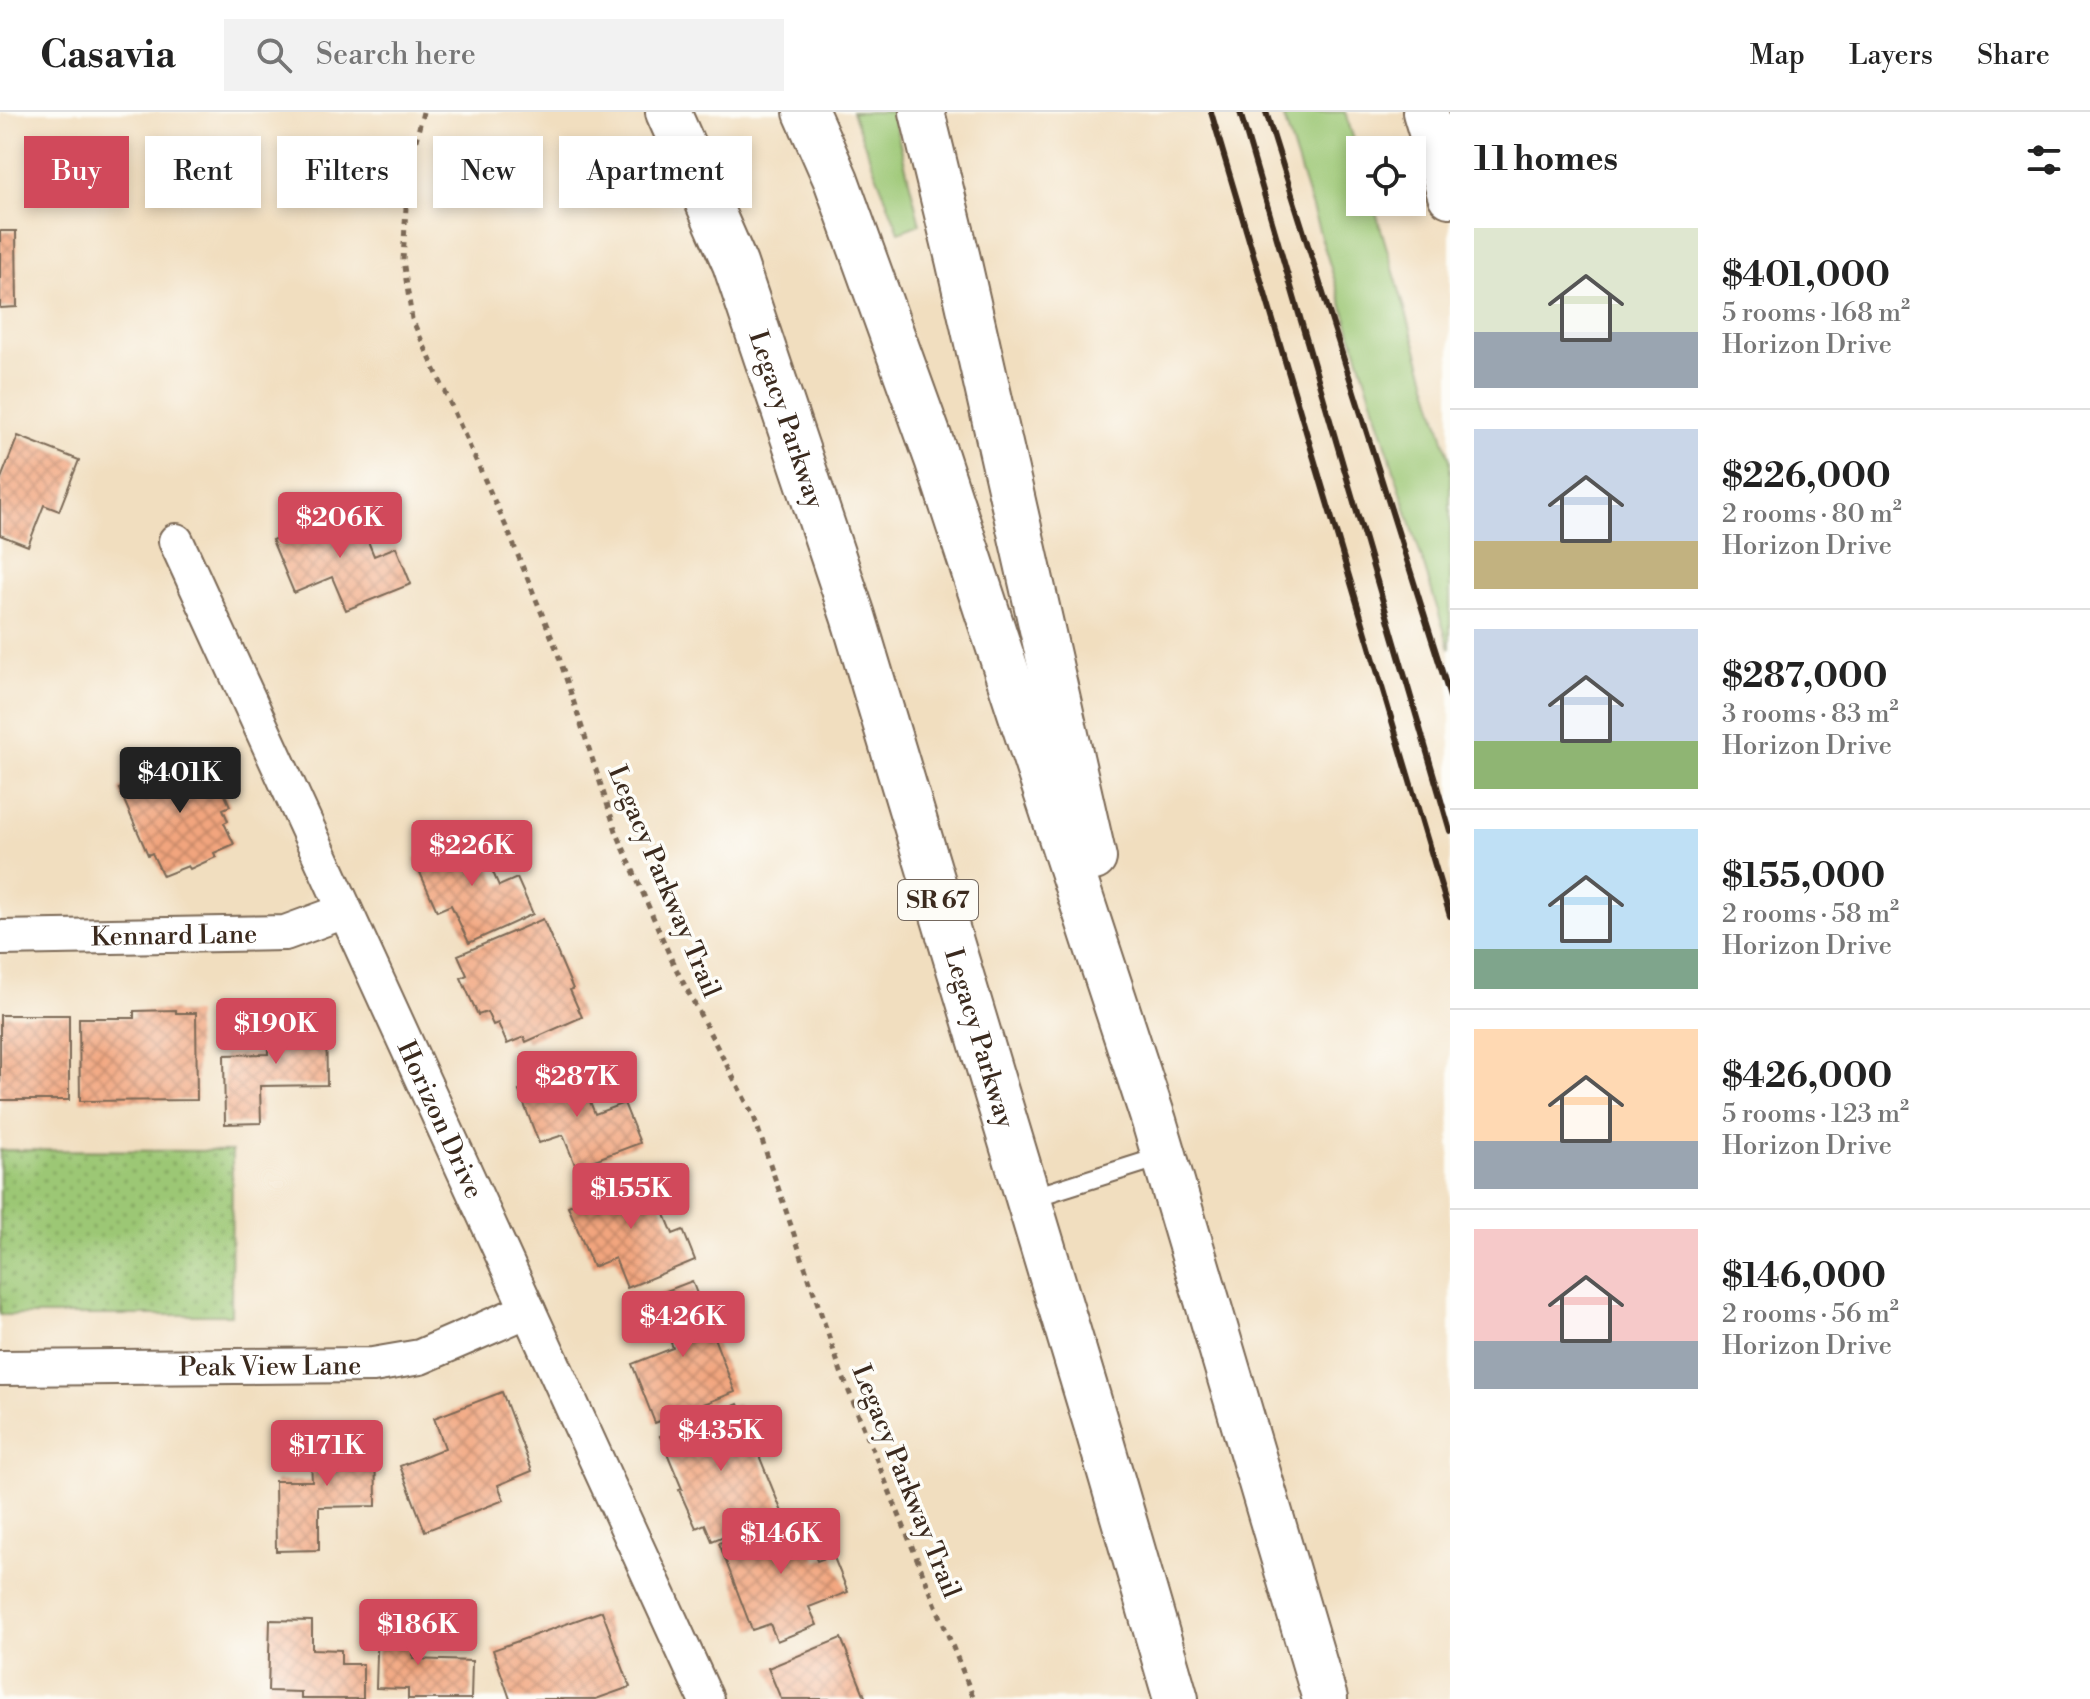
<!DOCTYPE html>
<meta charset="utf-8">
<style>
:root{--surface:#fff;--page:#f2f2f2;--text:#222;--muted:#767676;--line:#e0e0e0;--accent:#d1495b}
body{margin:0;font-family:"Libre Bodoni",serif;background:var(--page);color:var(--text);height:100vh;display:flex;flex-direction:column;font-size:30px;white-space:nowrap}
*{box-sizing:border-box;margin:0}
p{font-size:26px;color:var(--muted)}
.icon{flex:none;width:44px;height:44px;fill:none;stroke:currentColor;stroke-width:2;stroke-linecap:round;stroke-linejoin:round}
.map{position:relative;flex:1;overflow:hidden}
.panel{display:flex;flex-direction:column;background:var(--surface);width:640px}
.panel>*{flex:none}
.hud{position:absolute;left:24px;top:24px;width:760px;height:72px;display:flex;gap:16px}
.buttons{position:absolute;left:1346px;top:24px;display:grid;gap:16px}
.buttons a{display:grid;place-items:center;width:80px;height:80px;border-radius:0px;background:var(--surface);box-shadow:0 4px 12px #0003;font-size:40px}
.price{position:absolute;translate:-50% -68px;padding:0 18px;border-radius:8px;background:var(--accent);color:#fff;font-size:26px;line-height:52px;filter:drop-shadow(0 2px 4px #0008)}
.price::after{content:'';position:absolute;left:50%;top:48px;width:24px;height:18px;margin-left:-12px;background:inherit;clip-path:polygon(0 0,100% 0,50% 100%)}
.price.active{background:#222;color:#fff}
ul{padding:0;list-style:none}
li{display:flex;align-items:center;gap:24px;height:200px;padding:0 24px}
li+li{border-top:2px solid var(--line)}
li span{display:grid;place-items:center;flex:none;width:224px;height:160px;border-radius:0px;color:#555}
li>.icon{margin-inline-start:auto}
span .icon{width:96px;height:96px;fill:#fffc;stroke-width:1}
li b{font-size:34px}
h2{display:flex;justify-content:space-between;align-items:center;height:96px;padding:0 24px;font-size:34px}
.tag{padding:0 28px;border-radius:0px;background:var(--surface);box-shadow:0 4px 12px #0003;font-size:28px;line-height:72px}
.tag.active{background:var(--accent);color:#fff}
header{display:flex;align-items:center;gap:48px;box-sizing:border-box;height:112px;padding:0 40px;background:var(--surface);border-bottom:2px solid var(--line)}
header strong{font-size:38px}
nav{display:flex;gap:44px;margin-inline-start:auto;font-size:28px}
.search{width:560px;height:72px;background:var(--page);display:flex;align-items:center;gap:20px;box-sizing:border-box;padding:0 28px;border-radius:0px;color:var(--muted);font-size:30px}
main{display:flex;flex:1;min-height:0}
.map>svg:first-child{display:block}
.grass{fill:#9cc775;stroke:#6c784a;stroke-width:2}
.park{fill:url(#park-dots);stroke:#6c784a;stroke-width:2}
.building{fill:url(#building-cross-hatch)}
.lines{fill:none;stroke-linecap:round;stroke-linejoin:round}
.lane-casing{stroke:#7b6956;stroke-width:22}
.street-casing{stroke:#7b6956;stroke-width:38}
.highway-casing{stroke:#7b6956;stroke-width:48}
.path{stroke:#7b6956;stroke-width:5;stroke-dasharray:6 6;stroke-linecap:butt}
.lane{stroke:#fff;stroke-width:18}
.street{stroke:#fff;stroke-width:34}
.highway{stroke:#fff;stroke-width:44}
.rail{stroke:#3b2a1e;stroke-width:6}
.labels{text-anchor:middle;stroke-width:7;stroke-linejoin:round;paint-order:stroke}
.shield{fill:#fdfcf7;stroke:#75695f;stroke-width:2}
.shield-label{font-size:24px;font-weight:bold;fill:#3b2a1e}
.street-label{font-size:26px;fill:#3b2a1e;stroke:#fdfcf7}
</style>
<header>
<strong>Casavia</strong>
<div class="search"><svg class="icon" aria-label="search" viewBox="0 0 24 24"><circle cx="10" cy="10" r="6"/><path d="M15 15l6 6"/></svg>Search here</div>
<nav><a>Map</a><a>Layers</a><a>Share</a></nav>
</header>
<main>
<div class="map">
<svg width="1450" height="1587" viewBox="0 0 1450 1587">
<defs>
<pattern id="park-dots" width="8" height="8" patternUnits="userSpaceOnUse" patternTransform="scale(2)"><rect width="8" height="8" fill="#9cc775"/><path d="M2 2h.1M6 6h.1" fill="none" stroke="#80a25f" stroke-width="1.8" stroke-linecap="round"/></pattern>
<pattern id="building-cross-hatch" width="8" height="8" patternUnits="userSpaceOnUse" patternTransform="scale(2)"><rect width="8" height="8" fill="#f2a57e"/><path d="M0 0l8 8M0 8l8-8" fill="none" stroke="#c58767"/></pattern>
</defs>
<rect width="100%" height="100%" fill="#fdfcf7"/>
<filter id="ink" filterUnits="userSpaceOnUse"><feTurbulence type="fractalNoise" baseFrequency=".0125" numOctaves="2"/><feDisplacementMap in="SourceGraphic" scale="16" xChannelSelector="R" yChannelSelector="G"/><feConvolveMatrix kernelMatrix="1 2 1 2 8 2 1 2 1" color-interpolation-filters="sRGB"/></filter>
<filter id="wash" filterUnits="userSpaceOnUse"><feTurbulence type="fractalNoise" baseFrequency=".006" numOctaves="4" result="noise"/><feDisplacementMap in="SourceGraphic" scale="32" xChannelSelector="R" yChannelSelector="G"/><feGaussianBlur stdDeviation="1.8" result="paint"/><feColorMatrix in="noise" values="0 0 0 0 0 0 0 0 0 0 0 0 0 0 0 0 0 1.4 0 .05"/><feComposite in="paint" operator="in"/></filter>
<g filter="url(#wash)">
<rect width="100%" height="100%" fill="#f1debf"/>
<path class="grass" d="M852 0H892L920 112 899 120Z
M1282 0H1345L1360 47V90H1373L1450 348V537Z"/>
<path class="park" d="M0 1038 232 1039 231 1203H0Z"/>
<g id="blocks">
<path class="building" d="M0 119H16L17 195 0 196Z
M18 324 79 348 59 399 44 393 28 434 0 423V369Z
M354 395 374 444 396 435 411 472 346 498 332 465 294 481 272 428Z
M200 641 208 659 213 656 230 694 223 697 228 709 224 711 234 732 214 741 216 745 190 757 188 754 163 764 152 741 148 743 119 677Z
M475 720 499 774 517 766 533 802 469 831 451 793 437 799 414 747Z
M543 807 573 877 570 878 582 905 526 930 524 925 507 932 498 911 493 913 487 900 478 903 461 866 467 863 458 843Z
M176 898V901H196L197 988 80 989 79 906H134V899Z
M0 903H69V988H0Z
M326 904 327 973 260 974 261 1011 225 1012 224 943 268 942 267 905Z
M577 957 595 1002 624 991 640 1031 576 1055 563 1023 539 1031 519 979Z
M648 1061 673 1122 683 1118 695 1148 627 1176 615 1146 593 1155 568 1094Z
M692 1169 735 1280 655 1311 632 1252 673 1236 653 1184Z
M502 1280 532 1359 498 1373 504 1388 425 1419 400 1354 445 1336 434 1306Z
M738 1292 782 1400 712 1429 705 1412 696 1416 679 1378 682 1377 660 1324Z
M375 1317 376 1394 319 1395V1438L276 1439 275 1369H312L311 1350H321V1318Z
M798 1400 817 1449 833 1443 848 1480 809 1495 817 1513 777 1529 770 1512 752 1518 719 1431Z
M602 1499 630 1575 596 1587H510L493 1538Z
M270 1508 312 1509V1537L341 1538V1552H363V1587H301V1580L268 1579Z
M378 1509 414 1511 413 1547 472 1549 471 1587H408V1577L376 1576Z
M841 1526 866 1587H781L768 1556Z"/>
</g>
</g>
<g filter="url(#ink)">
<use href="#blocks" fill-opacity="0" stroke="#7b6956" stroke-width="2"/>
<g class="lines">
<defs>
<path id="lane" d="M1028 1087 1164 1044"/>
<g id="street">
<path id="s1" d="M176 429 706 1587"/>
<path id="s2" d="M0 826 285 821 345 799"/>
<path id="s3" d="M0 1256 373 1253 420 1245 528 1198"/>
</g>
<g id="highway">
<path id="s4" d="M668 0 735 152 853 504 1096 1312 1176 1587"/>
<path d="M806 0 836 68 937 347 1154 1009 1325 1587"/>
<path d="M922 0 958 147 1094 746"/>
<path d="M1425 0 1450 83"/>
</g>
</defs>
<use href="#lane" class="lane-casing"/>
<use href="#street" class="street-casing"/>
<use href="#highway" class="highway-casing"/>
<path class="path" d="M423 0 408 60 403 148 412 207 508 419 556 536 616 719 673 851 754 1005 841 1260 974 1587"/>
<use href="#lane" class="lane"/>
<use href="#street" class="street"/>
<use href="#highway" class="highway"/>
<path class="rail" d="M1211 0 1450 804
M1240 0 1450 719
M1266 0 1450 585"/>
</g>
</g>
<g class="labels">
<rect class="shield" x="898" y="768" width="80" height="40" rx="6"/>
<g class="shield-label">
<text x="938" y="796">SR 67</text>
</g>
<g class="street-label">
<text dy="9" stroke="none"><textPath href="#s4" startOffset="330">Legacy Parkway</textPath></text>
<text transform="translate(665 769) rotate(67)" y="9">Legacy Parkway Trail</text>
<text dy="9" stroke="none"><textPath href="#s2" startOffset="174">Kennard Lane</textPath></text>
<text dy="9" stroke="none"><textPath href="#s4" startOffset="978">Legacy Parkway</textPath></text>
<text dy="9" stroke="none"><textPath href="#s1" startOffset="636">Horizon Drive</textPath></text>
<text dy="9" stroke="none"><textPath href="#s3" startOffset="270">Peak View Lane</textPath></text>
<text transform="translate(907 1369) rotate(68)" y="9">Legacy Parkway Trail</text>
</g>
</g>
</svg>
<div class="buttons">
<a><svg class="icon" aria-label="locate" viewBox="0 0 24 24"><circle cx="12" cy="12" r="6"/><path d="M12 2v4M12 18v4M2 12h4M18 12h4"/></svg></a>
</div>
<b class="price" style="left:340px;top:448px">$206K</b>
<b class="price active" style="left:180px;top:703px">$401K</b>
<b class="price" style="left:472px;top:776px">$226K</b>
<b class="price" style="left:276px;top:954px">$190K</b>
<b class="price" style="left:577px;top:1007px">$287K</b>
<b class="price" style="left:631px;top:1119px">$155K</b>
<b class="price" style="left:683px;top:1247px">$426K</b>
<b class="price" style="left:721px;top:1361px">$435K</b>
<b class="price" style="left:327px;top:1376px">$171K</b>
<b class="price" style="left:781px;top:1464px">$146K</b>
<b class="price" style="left:418px;top:1555px">$186K</b>
<div class="hud">
<a class="tag active">Buy</a>
<a class="tag">Rent</a>
<a class="tag">Filters</a>
<a class="tag">New</a>
<a class="tag">Apartment</a>
</div>
</div>
<section class="panel">
<h2>11 homes<svg class="icon" aria-label="filters" viewBox="0 0 24 24"><path d="M4 7h16M4 17h16"/><circle cx="9" cy="7" r="2"/><circle cx="15" cy="17" r="2"/></svg></h2>
<ul>
<li><span style="background:linear-gradient(#dfe7d0 65%,#9aa5b1 0)"><svg class="icon" aria-label="home" viewBox="0 0 24 24"><path d="M3 11l9-7 9 7M6 9v11h12V9"/></svg></span><div><b>$401,000</b><p>5 rooms · 168 m²</p><p>Horizon Drive</p></div></li>
<li><span style="background:linear-gradient(#c9d6e8 70%,#c2b280 0)"><svg class="icon" aria-label="home" viewBox="0 0 24 24"><path d="M3 11l9-7 9 7M6 9v11h12V9"/></svg></span><div><b>$226,000</b><p>2 rooms · 80 m²</p><p>Horizon Drive</p></div></li>
<li><span style="background:linear-gradient(#c9d6e8 70%,#8fb573 0)"><svg class="icon" aria-label="home" viewBox="0 0 24 24"><path d="M3 11l9-7 9 7M6 9v11h12V9"/></svg></span><div><b>$287,000</b><p>3 rooms · 83 m²</p><p>Horizon Drive</p></div></li>
<li><span style="background:linear-gradient(#bfe0f5 75%,#7fa58c 0)"><svg class="icon" aria-label="home" viewBox="0 0 24 24"><path d="M3 11l9-7 9 7M6 9v11h12V9"/></svg></span><div><b>$155,000</b><p>2 rooms · 58 m²</p><p>Horizon Drive</p></div></li>
<li><span style="background:linear-gradient(#ffd9b3 70%,#9aa5b1 0)"><svg class="icon" aria-label="home" viewBox="0 0 24 24"><path d="M3 11l9-7 9 7M6 9v11h12V9"/></svg></span><div><b>$426,000</b><p>5 rooms · 123 m²</p><p>Horizon Drive</p></div></li>
<li><span style="background:linear-gradient(#f6c9c9 70%,#9aa5b1 0)"><svg class="icon" aria-label="home" viewBox="0 0 24 24"><path d="M3 11l9-7 9 7M6 9v11h12V9"/></svg></span><div><b>$146,000</b><p>2 rooms · 56 m²</p><p>Horizon Drive</p></div></li>
</ul>
</section>
</main>
